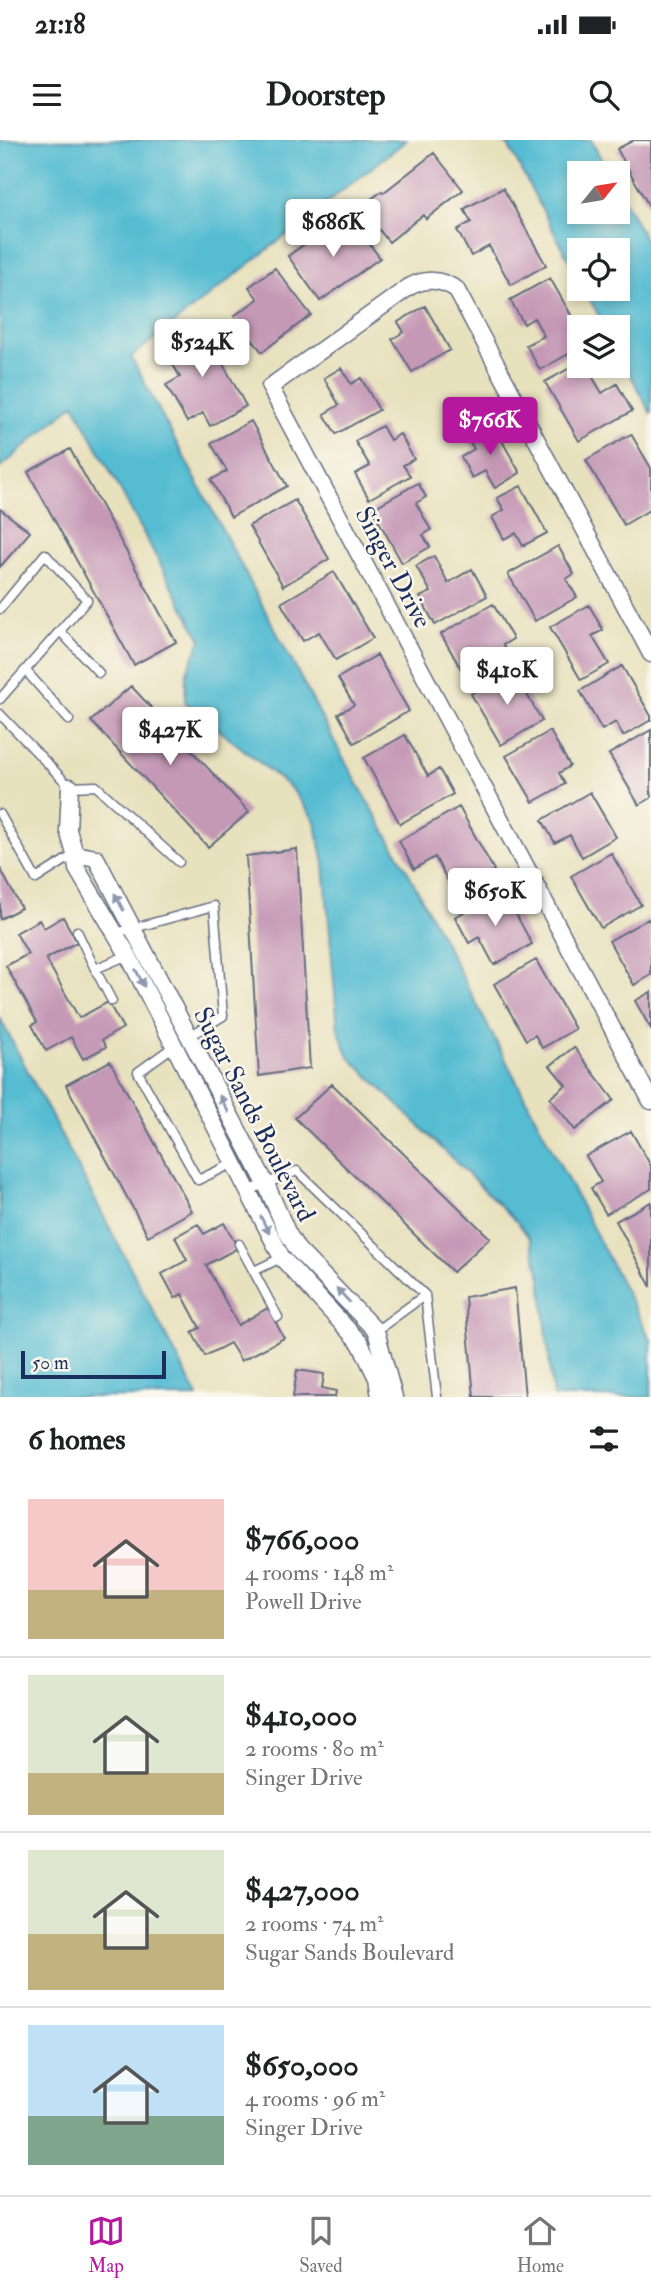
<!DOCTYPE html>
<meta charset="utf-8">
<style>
:root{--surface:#fff;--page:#f2f2f2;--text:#202124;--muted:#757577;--line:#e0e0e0;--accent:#b5179e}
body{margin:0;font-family:"IM FELL Double Pica",serif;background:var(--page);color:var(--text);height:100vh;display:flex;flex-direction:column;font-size:26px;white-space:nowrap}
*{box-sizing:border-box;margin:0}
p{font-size:23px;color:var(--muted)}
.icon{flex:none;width:38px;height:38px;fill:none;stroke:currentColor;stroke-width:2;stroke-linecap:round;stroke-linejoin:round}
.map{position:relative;height:1257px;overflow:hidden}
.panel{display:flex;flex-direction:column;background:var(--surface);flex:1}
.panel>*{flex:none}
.needle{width:46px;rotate:60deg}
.buttons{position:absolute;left:567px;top:21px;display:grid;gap:14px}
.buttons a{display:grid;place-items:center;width:63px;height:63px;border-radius:0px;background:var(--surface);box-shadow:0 4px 10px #0003;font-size:35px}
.scale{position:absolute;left:21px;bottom:18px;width:145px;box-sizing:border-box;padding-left:7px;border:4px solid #1b2f5e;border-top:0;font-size:19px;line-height:24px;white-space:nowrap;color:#1b2f5e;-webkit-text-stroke:5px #fbf7ec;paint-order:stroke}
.price{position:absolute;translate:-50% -60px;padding:0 16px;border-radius:7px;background:#fff;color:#222;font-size:23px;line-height:46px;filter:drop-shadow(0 2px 4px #0008)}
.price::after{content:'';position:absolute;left:50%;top:42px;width:21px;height:16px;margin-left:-10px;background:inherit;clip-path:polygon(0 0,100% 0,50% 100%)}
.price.current{background:var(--accent);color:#fff}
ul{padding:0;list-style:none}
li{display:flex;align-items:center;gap:21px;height:175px;padding:0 28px}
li+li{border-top:2px solid var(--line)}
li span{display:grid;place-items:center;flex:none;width:196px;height:140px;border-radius:0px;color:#555}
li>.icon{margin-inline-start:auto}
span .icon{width:84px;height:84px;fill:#fffc;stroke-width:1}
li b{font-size:30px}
h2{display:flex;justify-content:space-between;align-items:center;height:84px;padding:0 28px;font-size:30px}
.status{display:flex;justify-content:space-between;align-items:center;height:49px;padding:0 35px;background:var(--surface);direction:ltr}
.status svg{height:19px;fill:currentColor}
header{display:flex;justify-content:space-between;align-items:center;height:91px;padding:0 28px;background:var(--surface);font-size:32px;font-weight:700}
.menu{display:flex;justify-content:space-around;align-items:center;height:98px;border-top:2px solid var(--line);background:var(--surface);font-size:19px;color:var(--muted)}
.menu a{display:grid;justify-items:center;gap:4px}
.menu .current{color:var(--accent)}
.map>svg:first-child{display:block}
.water{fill:#54bcd2;stroke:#387698;stroke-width:2}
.building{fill:#c598b6}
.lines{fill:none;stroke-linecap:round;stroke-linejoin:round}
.service-casing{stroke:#636d80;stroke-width:11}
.minor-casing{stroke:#636d80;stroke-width:19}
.service{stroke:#fff;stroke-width:8}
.minor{stroke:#fff;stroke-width:16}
.oneway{fill:#8d97ae}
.labels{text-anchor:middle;stroke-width:5;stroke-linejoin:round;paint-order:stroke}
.street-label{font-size:26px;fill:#1b2f5e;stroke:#fbf7ec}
</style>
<div class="status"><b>21:18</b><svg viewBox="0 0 49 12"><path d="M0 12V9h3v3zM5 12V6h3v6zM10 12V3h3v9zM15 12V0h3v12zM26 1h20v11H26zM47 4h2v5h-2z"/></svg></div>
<header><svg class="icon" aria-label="menu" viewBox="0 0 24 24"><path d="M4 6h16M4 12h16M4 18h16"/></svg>Doorstep<svg class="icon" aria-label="search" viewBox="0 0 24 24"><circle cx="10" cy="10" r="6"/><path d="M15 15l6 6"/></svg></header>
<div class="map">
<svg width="651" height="1257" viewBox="0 0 651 1257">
<rect width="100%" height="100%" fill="#fbf7ec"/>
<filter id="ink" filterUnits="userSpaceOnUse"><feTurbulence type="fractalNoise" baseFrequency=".0143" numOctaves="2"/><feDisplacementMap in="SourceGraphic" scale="14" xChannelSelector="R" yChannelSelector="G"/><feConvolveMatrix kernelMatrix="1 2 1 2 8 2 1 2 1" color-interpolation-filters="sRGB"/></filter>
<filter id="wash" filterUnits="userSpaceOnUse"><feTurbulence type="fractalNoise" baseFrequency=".00686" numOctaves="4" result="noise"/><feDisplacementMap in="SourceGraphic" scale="28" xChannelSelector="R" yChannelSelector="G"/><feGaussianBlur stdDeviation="1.57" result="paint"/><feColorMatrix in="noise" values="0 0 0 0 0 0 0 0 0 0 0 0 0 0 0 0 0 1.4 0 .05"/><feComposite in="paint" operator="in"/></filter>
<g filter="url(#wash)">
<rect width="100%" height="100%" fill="#e8e1be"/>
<path class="water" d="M0 0H407L131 217 340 612 408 732 651 1200V1257H553L541 1138 530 1099 517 1082 349 917 338 889 324 723 315 681 292 649 185 562 186 534 201 500 74 264 0 328Z
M497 0H591L609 33H579V72H618V49L651 110V274L618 211V187H605L584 149H618V110H579V139L508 5Z
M0 878 198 1257H0Z"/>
<g id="blocks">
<path class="building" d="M634 0H651V70L617 9Z
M434 13 463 50 426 79 423 75 389 102 361 67 382 51 383 53Z
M503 48 546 125 511 145 489 106 471 116 457 90 471 82 464 69Z
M338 80 353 100 362 94 380 118 320 161 288 116Z
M275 128 311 175 262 212 234 176 258 159 249 147Z
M550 138 579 189V208L540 230 526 205 544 196 534 178 524 184 510 160Z
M425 166 450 210 412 232 392 199 404 192 398 182Z
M202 185 246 266 210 286 203 273 187 282 166 245 180 237 163 207Z
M579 223V226H586L602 253 617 244 632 271 579 301 545 242Z
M341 228 351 244 361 238 379 270 336 294 324 274 339 265 324 238Z
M251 281 287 346 231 377 211 340 227 331 211 303Z
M492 283 520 333 495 348 485 331 472 338 461 317 474 309 467 297Z
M382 286 390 300 400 294 414 319 403 325 410 336 369 359 355 334 370 326 355 301Z
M631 294 651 328V369L624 385 586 320Z
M70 309 176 502 134 525 28 332Z
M418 343 426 357 416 363 431 390 423 395 430 407 402 423 372 369Z
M521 346 547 393 523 406 516 393 504 399 492 377 504 370 497 358Z
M295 360 329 419 283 446 249 386Z
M0 369 30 392 0 427Z
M558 406 574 434 566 439 577 457 535 481 508 434Z
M434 416 448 443 472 429 487 456 435 485 420 457 431 452 416 426Z
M334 432 373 498 336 520 319 492 303 501 281 463Z
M493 464 513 499 503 505 510 519 469 543 441 494Z
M589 465 603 490 592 496 609 524 581 540 550 487Z
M377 515 409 571 354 603 338 574 354 565 338 538Z
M622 526 651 576V580L623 596 616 582 602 590 580 551Z
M513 530 542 581 501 605 471 554Z
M131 546 249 672 208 707 91 581Z
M651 590V658L639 665 609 614Z
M550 591 570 626 559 633 565 644 533 662 506 616Z
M405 595 428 636 439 629 453 654 400 684 364 618Z
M590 652 616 697 582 717 570 695 555 703 542 680Z
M459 667 494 730 454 753 435 717 414 729 399 701Z
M297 709 310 928 259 936 246 716Z
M611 713 641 765 601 788 571 736Z
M0 728 21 768 0 779Z
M503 750 532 804 494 825 479 797 469 803 455 777Z
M63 777 77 802 46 819 79 878 108 862 123 888 102 900 106 907 83 919 71 897 46 911 32 885 37 882 6 826 28 814 16 793 39 780 44 788Z
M648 779 651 783V835L634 845 609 801Z
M536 820 575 889 542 908 535 895 526 900 494 844Z
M651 852V889L635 861Z
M574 907 614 960 575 990 550 958 566 945 550 926Z
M110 921 192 1071 148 1096 66 945Z
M332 944 490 1098 453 1132 295 978Z
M631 991 651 1026V1049L606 1074 591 1048 601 1042 586 1016Z
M651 1062V1147L616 1081Z
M224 1083 238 1108 206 1125 238 1185 268 1168 284 1198 241 1221 230 1203 205 1216 192 1192 200 1188 182 1154 175 1158 162 1134 187 1120 175 1097 198 1084 204 1094Z
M515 1148 525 1257H474L465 1157Z
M297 1230 324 1234 322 1248 336 1251 335 1257H293Z"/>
</g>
</g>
<g filter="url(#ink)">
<use href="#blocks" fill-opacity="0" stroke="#636d80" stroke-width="2"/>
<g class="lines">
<defs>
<path id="service" d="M0 469 45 414 87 460 0 559
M61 492 99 533
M26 531 69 580
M0 574 70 647 96 646 179 722
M0 674 36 739 75 714
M77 791 95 829 128 815
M116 793 214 766 223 876 188 897
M95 829 112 861
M174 906 138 932 198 1040 234 1023
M248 1051 297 1031 425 1155 376 1191
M239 1104 278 1177
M254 1131 283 1117
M425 1155 437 1257"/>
<path id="minor" d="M651 514 456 149C440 139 426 138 409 147L270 247 651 961
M70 647 68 690 75 714 77 729 128 815 282 1118 360 1203 377 1238 380 1257
M75 714 96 718 266 1044 287 1092 297 1109 376 1191 394 1257"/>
</defs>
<use href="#service" class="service-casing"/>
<use href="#minor" class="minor-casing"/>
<use href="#service" class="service"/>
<use href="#minor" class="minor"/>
</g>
<defs><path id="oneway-solid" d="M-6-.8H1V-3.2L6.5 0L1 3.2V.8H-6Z" transform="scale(1.75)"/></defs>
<g class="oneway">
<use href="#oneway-solid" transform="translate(119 762) rotate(-118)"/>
<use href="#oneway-solid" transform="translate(140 838) rotate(63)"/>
<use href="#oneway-solid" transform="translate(224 964) rotate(-118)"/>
<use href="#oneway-solid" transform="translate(265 1085) rotate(63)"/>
<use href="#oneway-solid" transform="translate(343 1155) rotate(-133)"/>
</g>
</g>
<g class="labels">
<g class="street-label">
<text transform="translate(394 427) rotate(62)" y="9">Singer Drive</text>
<text transform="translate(255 974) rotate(63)" y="9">Sugar Sands Boulevard</text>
</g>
</g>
</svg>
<div class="buttons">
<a><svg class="needle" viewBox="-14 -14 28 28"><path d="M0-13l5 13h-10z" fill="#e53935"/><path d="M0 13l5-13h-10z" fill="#757577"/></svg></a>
<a><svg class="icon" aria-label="locate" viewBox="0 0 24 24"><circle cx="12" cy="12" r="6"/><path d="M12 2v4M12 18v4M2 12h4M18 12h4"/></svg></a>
<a><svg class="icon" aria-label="layers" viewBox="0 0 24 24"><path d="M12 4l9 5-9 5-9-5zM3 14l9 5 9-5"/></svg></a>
</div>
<div class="scale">50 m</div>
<b class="price" style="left:333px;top:119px">$686K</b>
<b class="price" style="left:202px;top:239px">$524K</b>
<b class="price current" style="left:490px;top:317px">$766K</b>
<b class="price" style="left:507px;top:567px">$410K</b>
<b class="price" style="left:170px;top:627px">$427K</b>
<b class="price" style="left:495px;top:788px">$650K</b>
</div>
<section class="panel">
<h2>6 homes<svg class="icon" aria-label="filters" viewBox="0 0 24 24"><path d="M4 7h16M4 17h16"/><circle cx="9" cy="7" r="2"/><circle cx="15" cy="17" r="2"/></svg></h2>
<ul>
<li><span style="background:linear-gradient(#f6c9c9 65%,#c2b280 0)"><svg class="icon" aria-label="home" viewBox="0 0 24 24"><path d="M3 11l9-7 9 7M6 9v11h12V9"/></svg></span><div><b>$766,000</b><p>4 rooms · 148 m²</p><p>Powell Drive</p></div></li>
<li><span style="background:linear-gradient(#dfe7d0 70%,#c2b280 0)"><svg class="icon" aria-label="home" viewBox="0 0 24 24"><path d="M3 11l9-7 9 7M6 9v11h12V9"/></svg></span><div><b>$410,000</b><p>2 rooms · 80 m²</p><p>Singer Drive</p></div></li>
<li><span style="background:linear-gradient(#dfe7d0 60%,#c2b280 0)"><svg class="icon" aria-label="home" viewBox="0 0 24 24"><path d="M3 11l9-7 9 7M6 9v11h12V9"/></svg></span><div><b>$427,000</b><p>2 rooms · 74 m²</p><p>Sugar Sands Boulevard</p></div></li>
<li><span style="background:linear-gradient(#bfe0f5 65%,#7fa58c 0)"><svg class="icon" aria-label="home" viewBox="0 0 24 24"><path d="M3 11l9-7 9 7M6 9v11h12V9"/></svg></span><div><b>$650,000</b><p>4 rooms · 96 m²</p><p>Singer Drive</p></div></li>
</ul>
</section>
<nav class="menu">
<a class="current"><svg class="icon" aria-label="map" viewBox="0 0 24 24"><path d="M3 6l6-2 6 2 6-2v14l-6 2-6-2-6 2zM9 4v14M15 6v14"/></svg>Map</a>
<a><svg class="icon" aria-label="saved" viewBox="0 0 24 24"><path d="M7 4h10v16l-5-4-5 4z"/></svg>Saved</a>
<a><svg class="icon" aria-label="home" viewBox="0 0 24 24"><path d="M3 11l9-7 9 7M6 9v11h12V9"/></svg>Home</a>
</nav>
